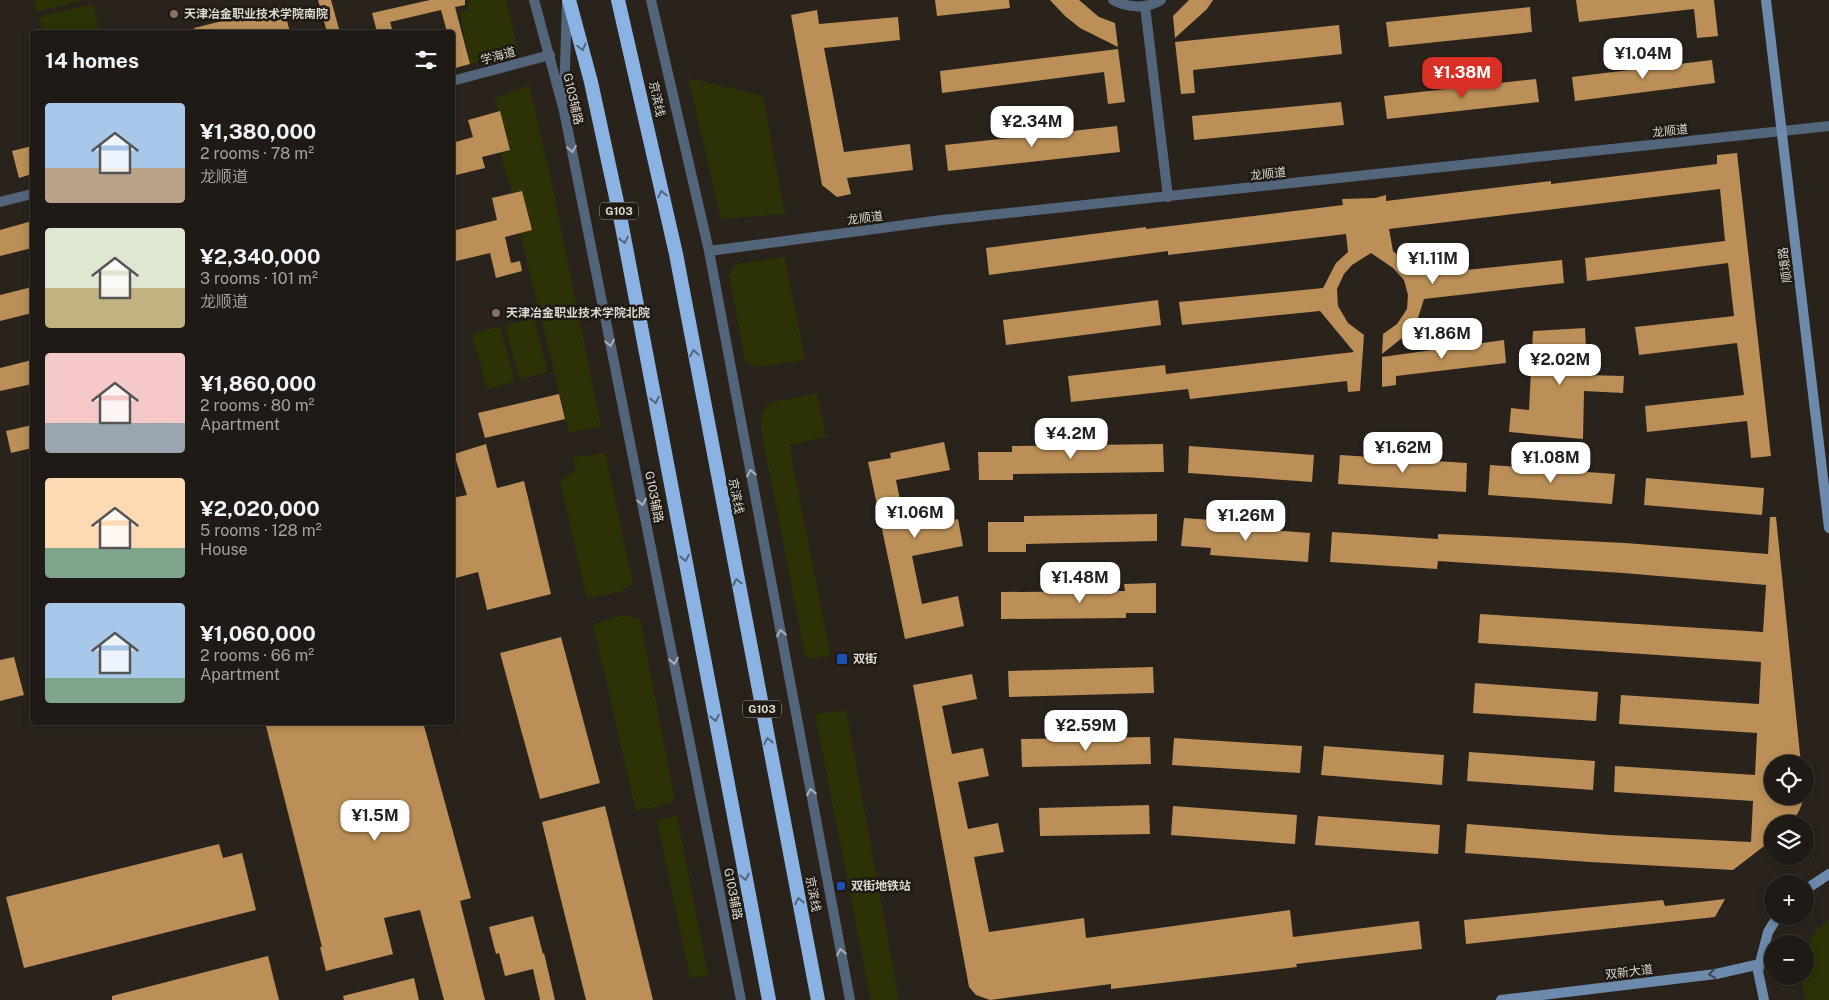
<!DOCTYPE html>
<meta charset="utf-8">
<style>
:root{--surface:#1f1a15;--page:#27231e;--text:#f1f3f6;--muted:#a1a1a0;--line:#3c3834;--accent:#d93025}
body{margin:0;font-family:"Public Sans","Noto Sans SC",sans-serif;background:var(--page);color:var(--text);height:100vh;display:flex;flex-direction:column;font-size:19px;white-space:nowrap}
*{box-sizing:border-box;margin:0}
p{font-size:16px;color:var(--muted)}
.icon{flex:none;width:28px;height:28px;fill:none;stroke:currentColor;stroke-width:2;stroke-linecap:round;stroke-linejoin:round}
.map{position:relative;flex:1;overflow:hidden}
.drawer{position:absolute;left:30px;top:30px;width:425px;height:695px;display:flex;flex-direction:column;background:var(--surface);border-radius:5px;box-shadow:0 2px 8px #0003,0 0 0 1px var(--line)}
.drawer>*{flex:none}
.buttons{position:absolute;left:1764px;top:755px;display:grid;gap:10px}
.buttons a{display:grid;place-items:center;width:50px;height:50px;border-radius:50%;background:var(--surface);box-shadow:0 2px 8px #0003,0 0 0 1px var(--line);font-size:25px}
.price{position:absolute;translate:-50% -42px;padding:0 11px;border-radius:10px;background:#fff;color:#222;font-size:16px;line-height:32px;filter:drop-shadow(0 1px 2px #0008)}
.price::after{content:'';position:absolute;left:50%;top:30px;width:15px;height:11px;margin-left:-8px;background:inherit;clip-path:polygon(0 0,100% 0,50% 100%)}
.price.active{background:var(--accent);color:#fff}
ul{padding:0;list-style:none}
li{display:flex;align-items:center;gap:15px;height:125px;padding:0 15px}
li span{display:grid;place-items:center;flex:none;width:140px;height:100px;border-radius:5px;color:#555}
li>.icon{margin-inline-start:auto}
span .icon{width:60px;height:60px;fill:#fffc;stroke-width:1}
li b{font-size:21px}
h2{display:flex;justify-content:space-between;align-items:center;height:60px;padding:0 15px;font-size:21px}
.map>svg:first-child{display:block}
.green{fill:#2c3206}
.building{fill:#bb8f57}
.lines{fill:none;stroke-linecap:round;stroke-linejoin:round}
.minor{stroke:#53657b;stroke-width:10}
.tertiary{stroke:#53657b;stroke-width:10}
.secondary{stroke:#6d8aac;stroke-width:10}
.trunk{stroke:#8ab3e4;stroke-width:14}
.oneway{stroke:#54667c}
.oneway2{stroke:#abafb4}
.oneway3{stroke:#3e4750}
.education-dot{fill:#8d6e63;stroke:#1f1a13;stroke-width:2}
.transit-dot{fill:#1a4fb4;stroke:#1f1a13;stroke-width:2}
.labels{text-anchor:middle;stroke-width:5;stroke-linejoin:round;paint-order:stroke}
.shield{fill:#1f1a13;stroke:#a39e99;stroke-width:1}
.shield-label{font-size:11px;font-weight:bold;fill:#dbd7d2}
.poi-label{font-size:12px;font-weight:bold;fill:#dbd7d2;stroke:#1f1a13;text-anchor:start}
.street-label{font-size:12px;fill:#dbd7d2;stroke:#1f1a13}
</style>
<div class="map">
<svg width="1829" height="1000" viewBox="0 0 1829 1000">
<rect width="100%" height="100%" fill="#29231c"/>
<path class="green" d="M34 0H83L37 12Z
M468 0H506L518 51 470 64 460 13 469 9Z
M93 4 100 32H43L39 17Z
M688 78 763 96 785 214 721 219Z
M529 84 552 184 601 427 569 432 520 233 532 230 522 191 512 193 500 153 510 150 495 99Z
M785 257 805 360 759 367 745 361 729 274 737 264Z
M534 318 548 372 520 380 505 325Z
M500 326 515 381 487 389 472 334Z
M817 393 826 437 789 445 831 656 806 659 762 435 761 414 769 403Z
M605 453 633 583 620 592 587 598 560 481 575 471 573 457Z
M624 615 640 619 675 802 636 811 593 624Z
M846 710 899 1000H871L815 715Z
M677 816 708 976 690 978 657 820Z
M1829 919V1000H1806L1803 993 1802 976H1805C1805 951 1808 935 1829 919Z"/>
<path class="building" d="M318 0H331L339 29 327 32Z
M430 0H465V5L455 7 470 64 452 69V32H447L441 10 390 22 393 32H377L372 13Z
M935 0H1009L1010 8 937 16Z
M1050 0H1079L1099 17 1115 23 1118 47 1080 28 1065 16Z
M1189 0H1213L1207 9 1175 38 1173 16Z
M1576 0H1714L1718 36 1697 38 1694 9 1579 22Z
M283 6 290 32H195L194 28Z
M1530 7 1532 32 1389 47 1386 22Z
M817 10 819 24 898 17 900 40 824 48 844 152 910 144 913 170 847 178 851 194 837 197 822 185 791 15Z
M1339 25 1342 54 1193 70 1195 93 1181 94 1175 42Z
M1118 49 1125 102 1108 104 1104 72 942 93 940 71Z
M1712 60 1715 83 1575 101 1572 77Z
M1536 79 1539 102 1387 119 1384 96Z
M1341 102 1344 125 1194 140 1192 116Z
M500 111 510 150 482 157 485 168 452 176V143L473 137 468 120Z
M1117 126 1120 152 948 171 945 145Z
M32 146V174L19 178 12 151Z
M1737 153 1771 456 1751 458 1747 421 1647 432 1645 406 1744 395 1737 343 1639 355 1635 327 1734 316 1728 263 1587 281 1585 258 1725 241 1720 189 1389 229 1393 251 1419 275 1562 260 1564 283 1424 299 1418 318 1407 334 1382 354 1383 334 1397 324 1407 309 1408 295 1404 280 1393 268 1371 253 1352 265 1344 274 1337 289 1338 306 1348 323 1364 335 1360 391 1348 392 1347 381 1190 399 1188 389 1071 402 1068 376 1165 365 1166 374 1354 352 1320 311 1182 325 1179 302 1323 288 1336 263 1348 252 1346 234 1168 255V251L989 275 986 248 1146 227V229L1343 205 1342 199 1375 198 1386 195V201L1551 181V184L1717 164V155Z
M522 191 532 230 505 237 511 263 520 261 522 271 496 278 490 253 452 262V231L497 220 492 198Z
M32 221V248L0 256V230Z
M32 287V313L0 321V295Z
M1158 300 1161 325 1006 345 1003 320Z
M1585 328 1586 347 1584 375 1624 376 1623 393 1584 391 1583 439 1509 432 1511 408 1529 410 1533 331Z
M1504 340 1506 363 1396 376V385L1382 387V357Z
M32 360V384L0 391V368Z
M559 394 565 419 485 438 478 413Z
M32 425V448L11 453 6 431Z
M944 442 950 470 896 480 906 529 958 519 963 546 912 556 922 604 958 596 964 626 905 639 868 462 891 458 890 453Z
M486 444 497 488 524 481 551 594 487 610 478 572 452 579V498L467 495 454 454Z
M1163 444 1164 472 1013 474V480H979L978 452H1012V446Z
M1189 446 1314 455 1312 482 1188 473Z
M1340 455 1467 463 1466 492 1338 484Z
M1490 465 1615 474 1612 504 1488 495Z
M1646 478 1764 488 1762 515 1644 505Z
M1157 514V541L1026 544V552H988V522H1024V516Z
M1770 517H1776L1801 764H1772V796H1805L1799 811 1791 824H1772V840L1733 870 1590 862 1465 853 1467 824 1610 835 1751 842 1753 801 1614 792 1615 766 1755 775 1757 733 1619 724 1621 695 1759 704 1761 662 1478 643 1480 614 1763 632 1766 585 1623 573 1438 561 1437 569 1330 562 1332 532 1438 539V534L1486 536 1625 543 1768 554Z
M1184 518 1213 520V526L1310 533 1308 562 1210 555 1211 548 1181 546Z
M1156 583V613H1126V618L1001 619V592L1125 591 1124 584Z
M561 637 600 783 540 799 500 653Z
M14 657 24 695 0 701V660Z
M1153 667 1154 693 1009 697 1008 671Z
M972 674 977 699 942 706 952 754 983 748 989 776 958 782 968 829 998 823 1004 852 974 857 989 932 1084 918 1086 938 1290 910 1293 937 1419 921 1422 949 1296 964 1297 967 1111 989V984L990 1000 976 995 969 987 913 685Z
M1475 683 1598 692 1596 721 1473 713Z
M265 722H423L471 898 460 901 485 1000H444L420 910 384 918 393 954 326 971 320 947H322Z
M1150 737 1151 764 1022 767 1021 739Z
M1174 738 1302 746 1300 773 1172 765Z
M1324 746 1444 755 1442 785 1321 775Z
M1469 752 1595 761 1593 790 1467 781Z
M1149 805 1150 834 1040 836 1039 808Z
M605 806 653 1000H586L556 880 542 822Z
M1173 806 1297 815 1295 844 1171 835Z
M1318 816 1440 825 1438 854 1315 845Z
M219 844 223 858 242 853 256 910 24 968 6 897Z
M1725 899 1715 917 1466 944 1464 920 1663 900 1665 906Z
M533 916 543 954 544 953 555 1000H540L533 969 505 976 499 953 496 954 489 927Z
M268 956 279 1000H112V996Z
M414 978 419 1000H344L343 996Z"/>
<g class="lines">
<path class="minor" d="M1113 0C1127 8 1147 9 1161 0
M1145 6 1168 197
M452 81 550 55
M0 202 32 194"/>
<path class="tertiary" d="M534 0 564 111 741 1000
M651 0 709 251 850 1000
M564 99 567 3
M709 251 942 220 1829 126"/>
<path class="secondary" d="M1766 0 1829 528
M1805 890 1829 874
M1501 1000 1716 974 1760 964
M1764 1000 1758 971 1768 932 1778 916"/>
<path class="trunk" d="M569 0 591 82 620 216 769 1000
M618 0 676 254 818 1000"/>
</g>
<defs><path id="oneway-chevron" d="M-2-3.5L2.5 0L-2 3.5" fill="none" stroke-width="1.6" stroke-linecap="round" stroke-linejoin="round" transform="scale(1.25)"/></defs>
<g class="oneway">
<use href="#oneway-chevron" transform="translate(582 47) rotate(75)"/>
<use href="#oneway-chevron" transform="translate(662 194) rotate(-102)"/>
<use href="#oneway-chevron" transform="translate(624 240) rotate(79)"/>
<use href="#oneway-chevron" transform="translate(694 353) rotate(-100)"/>
<use href="#oneway-chevron" transform="translate(655 400) rotate(79)"/>
<use href="#oneway-chevron" transform="translate(685 558) rotate(79)"/>
<use href="#oneway-chevron" transform="translate(737 582) rotate(-101)"/>
<use href="#oneway-chevron" transform="translate(715 718) rotate(79)"/>
<use href="#oneway-chevron" transform="translate(768 741) rotate(-101)"/>
<use href="#oneway-chevron" transform="translate(745 877) rotate(79)"/>
<use href="#oneway-chevron" transform="translate(799 901) rotate(-101)"/>
</g>
<g class="oneway2">
<use href="#oneway-chevron" transform="translate(572 149) rotate(79)"/>
<use href="#oneway-chevron" transform="translate(610 343) rotate(79)"/>
<use href="#oneway-chevron" transform="translate(751 473) rotate(-101)"/>
<use href="#oneway-chevron" transform="translate(642 502) rotate(79)"/>
<use href="#oneway-chevron" transform="translate(781 633) rotate(-101)"/>
<use href="#oneway-chevron" transform="translate(674 661) rotate(79)"/>
<use href="#oneway-chevron" transform="translate(811 792) rotate(-101)"/>
<use href="#oneway-chevron" transform="translate(841 952) rotate(-101)"/>
</g>
<use class="oneway3" href="#oneway-chevron" transform="translate(1712 974) rotate(172)"/>
<g class="education-dot">
<circle cx="174" cy="14" r="5"/>
<circle cx="496" cy="313" r="5"/>
</g>
<g class="transit-dot">
<rect x="836" y="653" width="12" height="12" rx="2.5"/>
<rect x="836" y="881" width="10" height="10" rx="2.5"/>
</g>
<g class="labels">
<g class="shield">
<rect x="600" y="202.5" width="38" height="17" rx="4"/>
<rect x="743" y="700.5" width="38" height="17" rx="4"/>
</g>
<g class="shield-label">
<text x="619" y="215">G103</text>
<text x="762" y="713">G103</text>
</g>
<g class="poi-label">
<text x="184" y="18">天津冶金职业技术学院南院</text>
<text x="506" y="317">天津冶金职业技术学院北院</text>
<text x="853" y="663">双街</text>
<text x="851" y="890">双街地铁站</text>
</g>
<g class="street-label">
<text transform="translate(498 56) rotate(-15)" y="4">学海道</text>
<text transform="translate(573 99) rotate(77)" y="4">G103辅路</text>
<text transform="translate(657 99) rotate(78)" y="4">京滨线</text>
<text transform="translate(1670 131) rotate(-6)" y="4">龙顺道</text>
<text transform="translate(1268 174) rotate(-6)" y="4">龙顺道</text>
<text transform="translate(865 218) rotate(-7)" y="4">龙顺道</text>
<text transform="translate(1785 265) rotate(-97)" y="4">顺境路</text>
<text transform="translate(736 496) rotate(79)" y="4">京滨线</text>
<text transform="translate(654 497) rotate(79)" y="4">G103辅路</text>
<text transform="translate(733 894) rotate(79)" y="4">G103辅路</text>
<text transform="translate(813 894) rotate(79)" y="4">京滨线</text>
<text transform="translate(1629 972) rotate(-7)" y="4">双新大道</text>
</g>
</g>
</svg>
<div class="buttons">
<a><svg class="icon" aria-label="locate" viewBox="0 0 24 24"><circle cx="12" cy="12" r="6"/><path d="M12 2v4M12 18v4M2 12h4M18 12h4"/></svg></a>
<a><svg class="icon" aria-label="layers" viewBox="0 0 24 24"><path d="M12 4l9 5-9 5-9-5zM3 14l9 5 9-5"/></svg></a>
<a>+</a>
<a>−</a>
</div>
<b class="price" style="left:1643px;top:80px">¥1.04M</b>
<b class="price active" style="left:1462px;top:99px">¥1.38M</b>
<b class="price" style="left:1032px;top:148px">¥2.34M</b>
<b class="price" style="left:1433px;top:285px">¥1.11M</b>
<b class="price" style="left:1442px;top:360px">¥1.86M</b>
<b class="price" style="left:1560px;top:386px">¥2.02M</b>
<b class="price" style="left:1071px;top:460px">¥4.2M</b>
<b class="price" style="left:1403px;top:474px">¥1.62M</b>
<b class="price" style="left:1551px;top:484px">¥1.08M</b>
<b class="price" style="left:915px;top:539px">¥1.06M</b>
<b class="price" style="left:1246px;top:542px">¥1.26M</b>
<b class="price" style="left:1080px;top:604px">¥1.48M</b>
<b class="price" style="left:1086px;top:752px">¥2.59M</b>
<b class="price" style="left:375px;top:842px">¥1.5M</b>
<section class="drawer">
<h2>14 homes<svg class="icon" aria-label="filters" viewBox="0 0 24 24"><path d="M4 7h16M4 17h16"/><circle cx="9" cy="7" r="2"/><circle cx="15" cy="17" r="2"/></svg></h2>
<ul>
<li><span style="background:linear-gradient(#a9c7e8 65%,#b9a48a 0)"><svg class="icon" aria-label="home" viewBox="0 0 24 24"><path d="M3 11l9-7 9 7M6 9v11h12V9"/></svg></span><div><b>¥1,380,000</b><p>2 rooms · 78 m²</p><p>龙顺道</p></div></li>
<li><span style="background:linear-gradient(#dfe7d0 60%,#c2b280 0)"><svg class="icon" aria-label="home" viewBox="0 0 24 24"><path d="M3 11l9-7 9 7M6 9v11h12V9"/></svg></span><div><b>¥2,340,000</b><p>3 rooms · 101 m²</p><p>龙顺道</p></div></li>
<li><span style="background:linear-gradient(#f6c9c9 70%,#9aa5b1 0)"><svg class="icon" aria-label="home" viewBox="0 0 24 24"><path d="M3 11l9-7 9 7M6 9v11h12V9"/></svg></span><div><b>¥1,860,000</b><p>2 rooms · 80 m²</p><p>Apartment</p></div></li>
<li><span style="background:linear-gradient(#ffd9b3 70%,#7fa58c 0)"><svg class="icon" aria-label="home" viewBox="0 0 24 24"><path d="M3 11l9-7 9 7M6 9v11h12V9"/></svg></span><div><b>¥2,020,000</b><p>5 rooms · 128 m²</p><p>House</p></div></li>
<li><span style="background:linear-gradient(#a9c7e8 75%,#7fa58c 0)"><svg class="icon" aria-label="home" viewBox="0 0 24 24"><path d="M3 11l9-7 9 7M6 9v11h12V9"/></svg></span><div><b>¥1,060,000</b><p>2 rooms · 66 m²</p><p>Apartment</p></div></li>
</ul>
</section>
</div>
